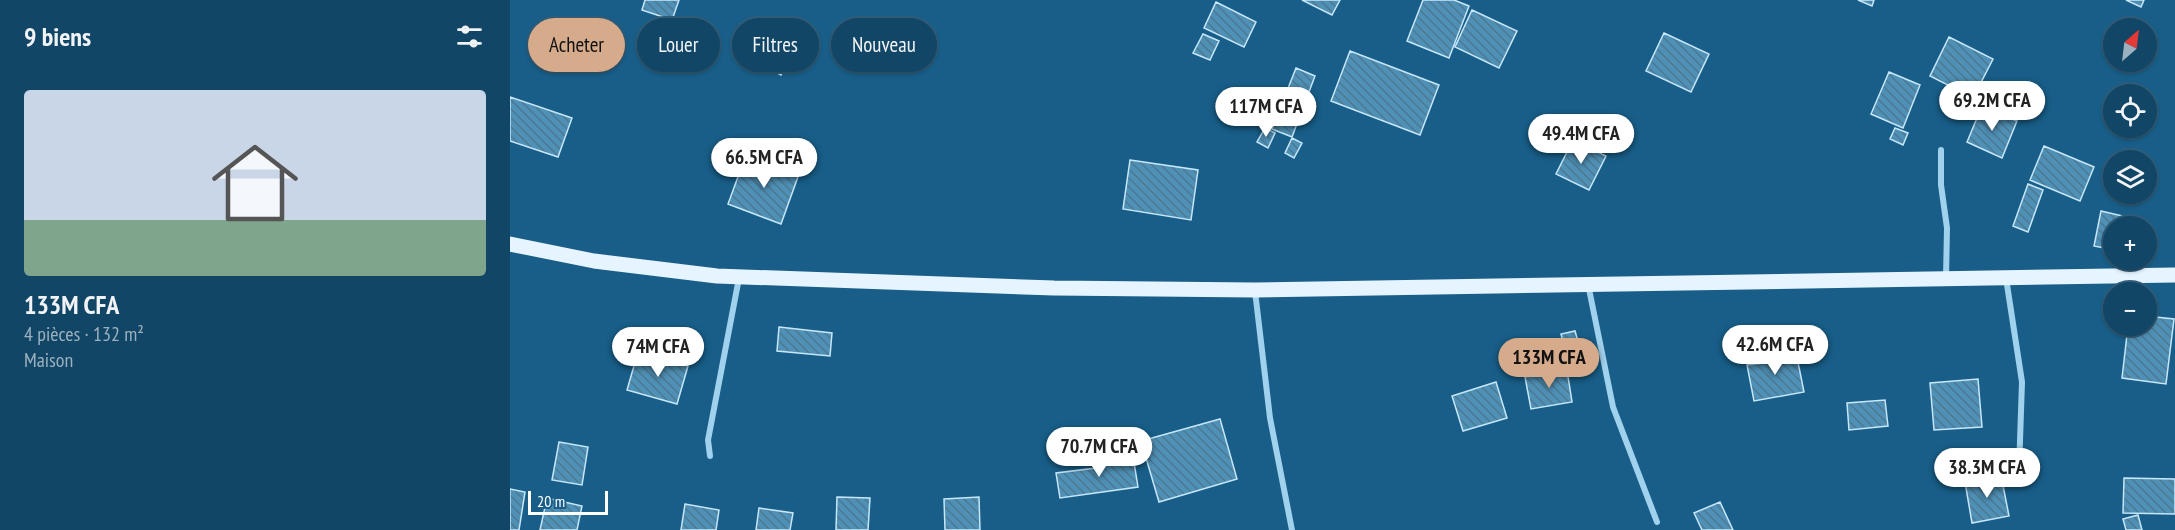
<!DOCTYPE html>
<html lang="fr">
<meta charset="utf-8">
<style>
:root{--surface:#124666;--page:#1f506f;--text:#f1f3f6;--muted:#9cb1bf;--line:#315e7a;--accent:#d6ab8b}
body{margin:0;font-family:"PT Sans Narrow",sans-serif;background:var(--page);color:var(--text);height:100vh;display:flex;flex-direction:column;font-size:22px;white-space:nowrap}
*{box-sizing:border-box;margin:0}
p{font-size:20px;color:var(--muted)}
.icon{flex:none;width:33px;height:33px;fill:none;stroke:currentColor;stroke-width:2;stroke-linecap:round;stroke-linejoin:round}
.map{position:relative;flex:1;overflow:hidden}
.drawer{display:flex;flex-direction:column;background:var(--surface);width:510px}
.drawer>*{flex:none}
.banner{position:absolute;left:18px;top:18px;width:570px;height:54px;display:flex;gap:12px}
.needle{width:39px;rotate:28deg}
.buttons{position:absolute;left:1593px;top:18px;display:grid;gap:12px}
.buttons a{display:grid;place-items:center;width:54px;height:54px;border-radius:50%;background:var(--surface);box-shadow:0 2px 4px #0004,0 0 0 2px var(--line);font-size:30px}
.scale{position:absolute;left:18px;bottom:15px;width:80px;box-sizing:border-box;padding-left:6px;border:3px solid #fff;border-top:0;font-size:16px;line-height:21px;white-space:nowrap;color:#fff;-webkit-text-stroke:4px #185e88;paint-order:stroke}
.price{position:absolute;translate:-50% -51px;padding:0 14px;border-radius:21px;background:#fff;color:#222;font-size:20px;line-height:39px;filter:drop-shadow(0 2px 3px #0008)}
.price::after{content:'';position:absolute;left:50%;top:36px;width:18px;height:14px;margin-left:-9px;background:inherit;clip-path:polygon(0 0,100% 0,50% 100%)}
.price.on{background:var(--accent);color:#111}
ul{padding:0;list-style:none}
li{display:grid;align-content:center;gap:12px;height:318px;padding:0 24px}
li span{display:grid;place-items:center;height:186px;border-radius:6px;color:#555}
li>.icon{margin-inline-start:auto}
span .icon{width:108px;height:108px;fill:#fffc;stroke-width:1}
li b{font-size:26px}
h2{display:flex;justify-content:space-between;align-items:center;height:72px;padding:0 24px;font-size:26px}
.chip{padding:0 21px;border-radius:27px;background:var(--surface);box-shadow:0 2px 4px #0004,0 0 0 2px var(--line);font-size:21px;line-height:54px}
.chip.on{background:var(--accent);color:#111}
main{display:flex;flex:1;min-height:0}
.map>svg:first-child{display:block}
.building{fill:url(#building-back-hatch);stroke:#c6e7fa;stroke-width:1.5}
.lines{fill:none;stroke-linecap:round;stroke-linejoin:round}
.street{stroke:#a0d1ed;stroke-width:6}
.primary{stroke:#e6f4ff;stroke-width:15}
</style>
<main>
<section class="drawer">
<h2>9 biens<svg class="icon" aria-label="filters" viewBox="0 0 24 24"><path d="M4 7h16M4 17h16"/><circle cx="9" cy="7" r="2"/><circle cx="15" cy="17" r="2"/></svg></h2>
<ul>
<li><span style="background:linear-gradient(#c9d6e8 70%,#7fa58c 0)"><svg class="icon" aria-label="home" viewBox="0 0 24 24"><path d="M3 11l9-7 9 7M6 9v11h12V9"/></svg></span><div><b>133M CFA</b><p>4 pièces · 132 m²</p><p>Maison</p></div></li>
</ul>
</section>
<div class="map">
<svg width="1665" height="530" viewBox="0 0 1665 530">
<defs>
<pattern id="building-back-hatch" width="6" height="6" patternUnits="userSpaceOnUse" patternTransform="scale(1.5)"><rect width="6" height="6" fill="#4e90b6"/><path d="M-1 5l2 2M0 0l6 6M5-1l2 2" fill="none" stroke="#4d7891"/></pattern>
</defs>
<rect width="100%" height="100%" fill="#185e88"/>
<path class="building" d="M135 0H169L162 20 132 10Z
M792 0H830L822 15Z
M913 0H944L959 6 939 58 897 41Z
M1348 0H1364L1362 6Z
M1616 0H1634L1631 7Z
M706 2 746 22 734 47 694 28Z
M962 10 1007 31 989 68 945 47Z
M254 21 290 40 271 75 235 56Z
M1154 33 1199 54 1181 92 1136 71Z
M693 34 709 41 700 60 683 53Z
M1439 37 1483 59 1463 98 1420 76Z
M840 51 929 85 910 135 821 101Z
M786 68 805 76 782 137 762 129Z
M1379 72 1410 85 1393 128 1361 114Z
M0 97 62 118 48 157 0 141Z
M1472 106 1507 121 1492 158 1457 142Z
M755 128 765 133 758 148 747 142Z
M1385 128 1398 133 1393 145 1380 139Z
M782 138 792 143 784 158 775 153Z
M1063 140 1096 156 1079 190 1046 174Z
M1534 146 1584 167 1570 201 1520 180Z
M236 155 289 174 271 224 218 204Z
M620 160 688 170 681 220 613 209Z
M1518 184 1533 190 1518 232 1503 226Z
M1591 211 1630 220 1629 226H1604V250L1584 246Z
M1636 316 1664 319 1656 384 1612 378 1618 326H1636Z
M269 327 322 333 320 356 267 351Z
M1065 331 1073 359 1058 363 1051 334Z
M1268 348 1270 360 1287 357 1294 392 1244 401 1237 365 1252 363 1250 350Z
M128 352 178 366 167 404 117 390Z
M1057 370 1062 402 1021 409 1015 377Z
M1468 379 1472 427 1424 430 1420 383Z
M986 382 997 418 953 431 942 396Z
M1375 400 1378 426 1339 430 1337 403Z
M710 419 727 479 649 502 631 441Z
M49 442 78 447 72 485 42 480Z
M623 456 628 487 550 498 546 473 586 468 584 462Z
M1491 475 1499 516 1462 523 1455 482Z
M1614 478 1665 479V514L1613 513Z
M0 489 15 492 9 530H0Z
M327 497 360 498 358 530H326Z
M469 497 470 530H435L434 499Z
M37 498 72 506 67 530H30Z
M1210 502 1223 530H1192L1184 513Z
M175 504 209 510 206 530H171Z
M249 508 283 513 280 530H246Z
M1628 515 1632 530H1616L1613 519Z"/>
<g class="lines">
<path class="street" d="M1431 150V185L1437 228 1436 278
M1496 278 1512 382 1509 470
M1078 284 1103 407 1147 522
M745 291 760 418 782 530
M200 456 198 440 229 278"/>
<path class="primary" d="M0 244 84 261 207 276 544 288 745 290 1665 275"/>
</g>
</svg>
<div class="buttons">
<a><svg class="needle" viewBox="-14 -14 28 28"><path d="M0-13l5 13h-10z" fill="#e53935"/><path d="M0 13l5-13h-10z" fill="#9cb1bf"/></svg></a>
<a><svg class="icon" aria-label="locate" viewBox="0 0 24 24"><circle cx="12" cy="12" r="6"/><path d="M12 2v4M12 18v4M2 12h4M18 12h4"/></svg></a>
<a><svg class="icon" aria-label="layers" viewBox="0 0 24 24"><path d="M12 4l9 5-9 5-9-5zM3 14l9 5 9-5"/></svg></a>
<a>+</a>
<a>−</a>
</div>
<div class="scale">20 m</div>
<b class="price" style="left:1482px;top:132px">69.2M CFA</b>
<b class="price" style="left:756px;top:138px">117M CFA</b>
<b class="price" style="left:1071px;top:165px">49.4M CFA</b>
<b class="price" style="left:254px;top:189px">66.5M CFA</b>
<b class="price" style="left:1265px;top:376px">42.6M CFA</b>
<b class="price" style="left:148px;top:378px">74M CFA</b>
<b class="price on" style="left:1039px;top:389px">133M CFA</b>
<b class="price" style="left:589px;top:478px">70.7M CFA</b>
<b class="price" style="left:1477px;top:499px">38.3M CFA</b>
<div class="banner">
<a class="chip on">Acheter</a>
<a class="chip">Louer</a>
<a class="chip">Filtres</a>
<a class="chip">Nouveau</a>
</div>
</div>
</main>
